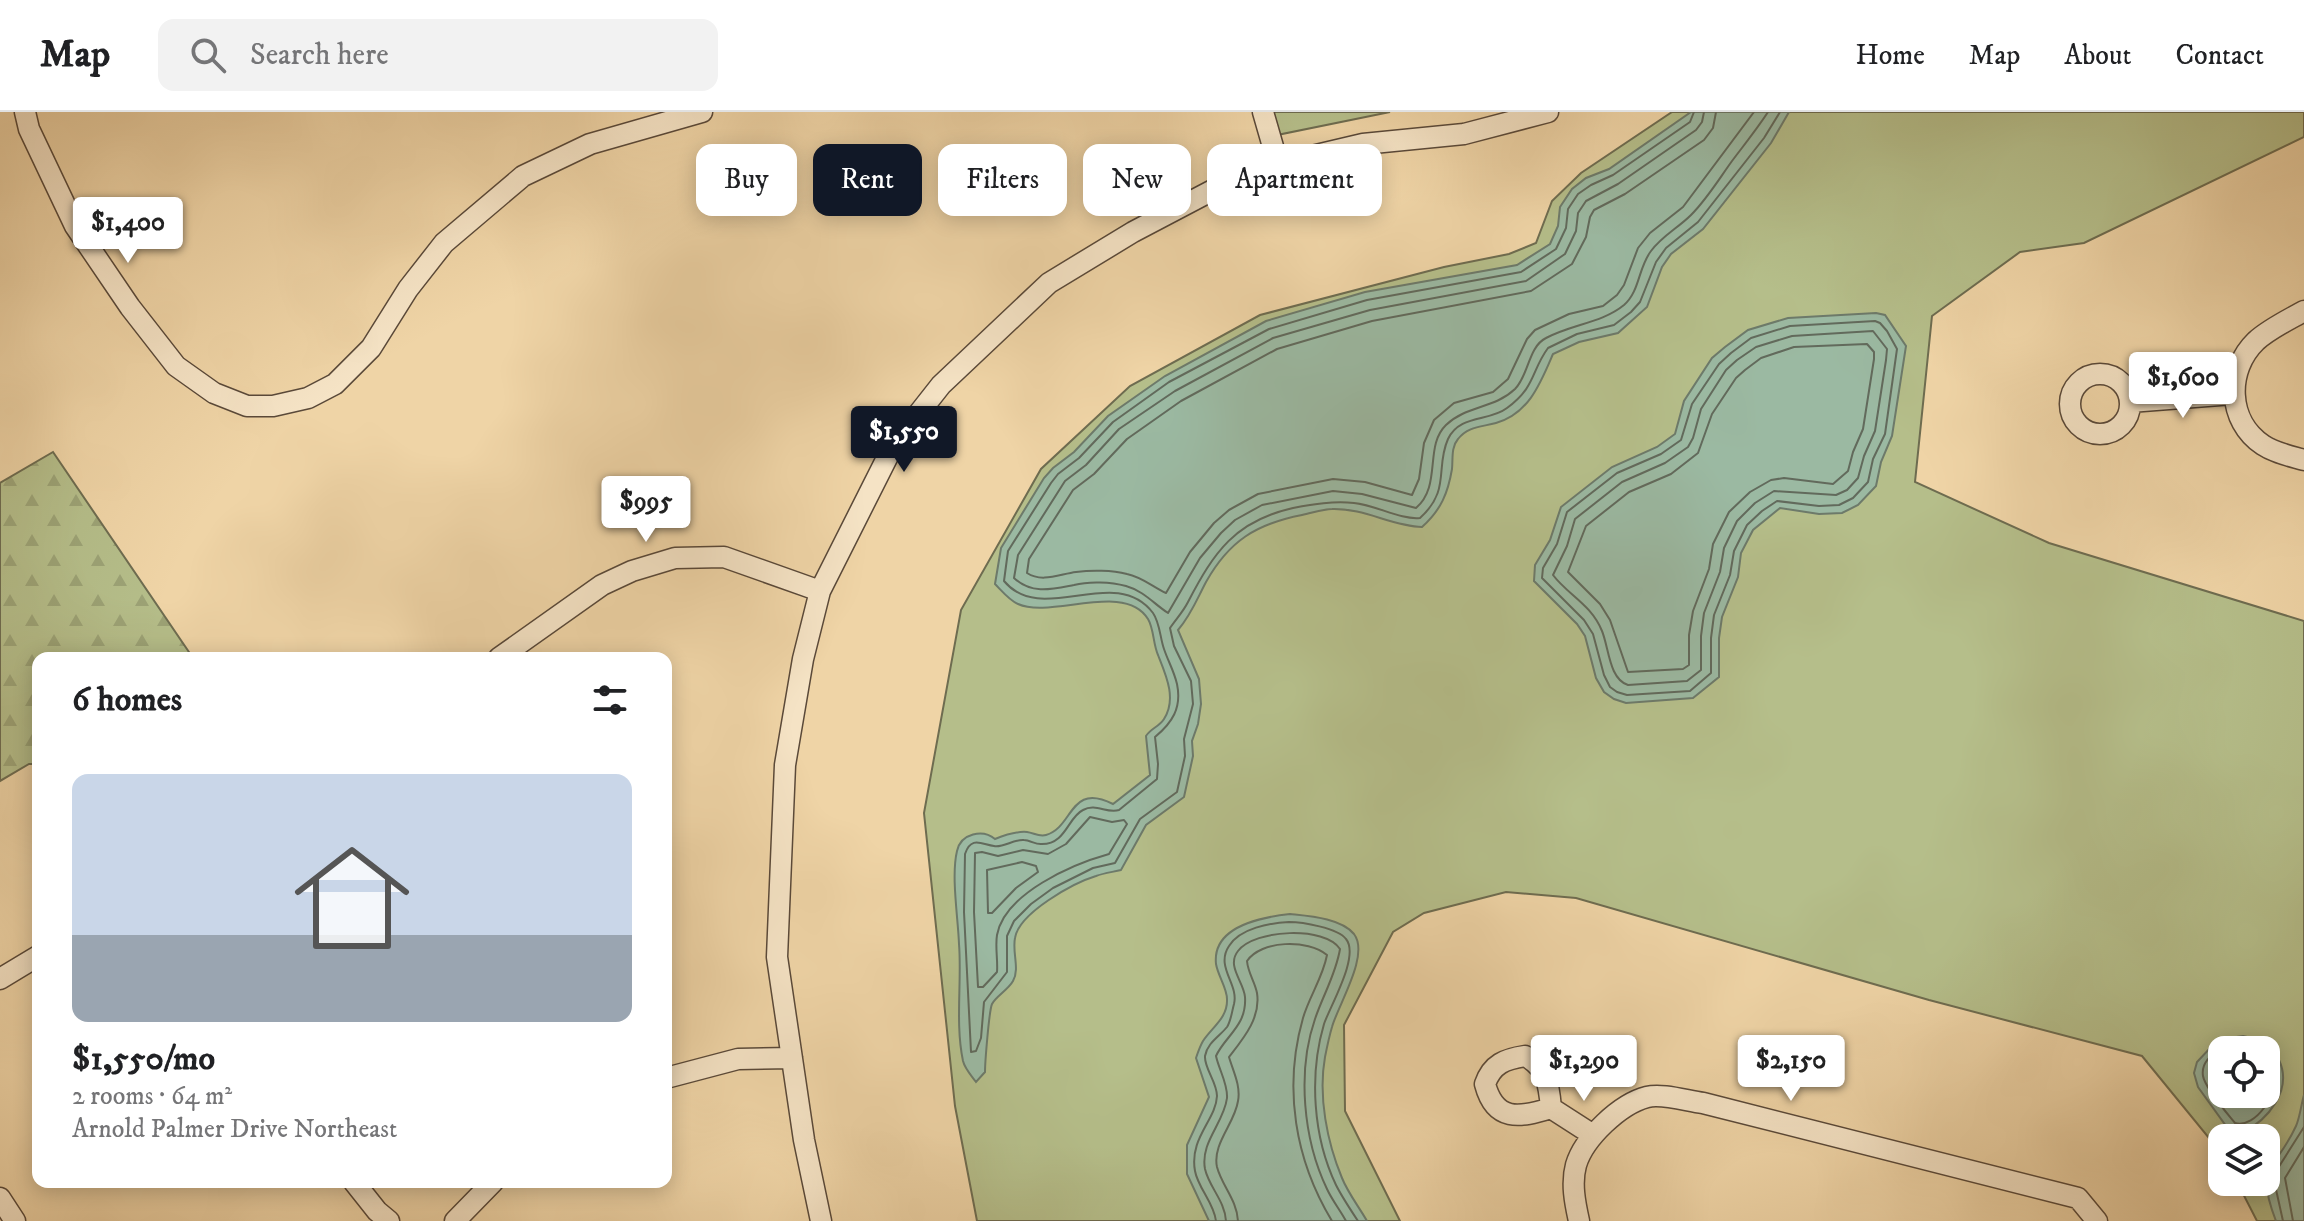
<!DOCTYPE html>
<meta charset="utf-8">
<style>
:root{--surface:#fff;--page:#f2f2f2;--text:#202124;--muted:#757577;--line:#e0e0e0;--accent:#111827}
body{margin:0;font-family:"IM FELL DW Pica",serif;background:var(--page);color:var(--text);height:100vh;display:flex;flex-direction:column;font-size:30px;white-space:nowrap}
*{box-sizing:border-box;margin:0}
p{font-size:26px;color:var(--muted)}
.icon{flex:none;width:44px;height:44px;fill:none;stroke:currentColor;stroke-width:2;stroke-linecap:round;stroke-linejoin:round}
.map{position:relative;flex:1;overflow:hidden}
.panel{position:absolute;left:32px;top:540px;width:640px;height:536px;display:flex;flex-direction:column;background:var(--surface);border-radius:16px;box-shadow:0 4px 20px #0003}
.panel>*{flex:none}
.top-card{position:absolute;left:696px;top:32px;width:760px;height:72px;display:flex;gap:16px}
.controls{position:absolute;left:2208px;top:924px;display:grid;gap:16px}
.controls a{display:grid;place-items:center;width:72px;height:72px;border-radius:16px;background:var(--surface);box-shadow:0 4px 20px #0003;font-size:40px}
.price{position:absolute;translate:-50% -68px;padding:0 18px;border-radius:8px;background:#fff;color:#222;font-size:26px;line-height:52px;filter:drop-shadow(0 2px 4px #0008)}
.price::after{content:'';position:absolute;left:50%;top:48px;width:24px;height:18px;margin-left:-12px;background:inherit;clip-path:polygon(0 0,100% 0,50% 100%)}
.price.on{background:var(--accent);color:#fff}
ul{padding:0;list-style:none}
li{display:grid;align-content:center;gap:16px;height:424px;padding:0 40px}
li span{display:grid;place-items:center;height:248px;border-radius:16px;color:#555}
li>.icon{margin-inline-start:auto}
span .icon{width:144px;height:144px;fill:#fffc;stroke-width:1}
li b{font-size:34px}
h2{display:flex;justify-content:space-between;align-items:center;height:96px;padding:0 40px;font-size:34px}
.tag{padding:0 28px;border-radius:16px;background:var(--surface);box-shadow:0 4px 20px #0003;font-size:28px;line-height:72px}
.tag.on{background:var(--accent);color:#fff}
header{display:flex;align-items:center;gap:48px;box-sizing:border-box;height:112px;padding:0 40px;background:var(--surface);border-bottom:2px solid var(--line)}
header strong{font-size:38px}
nav{display:flex;gap:44px;margin-inline-start:auto;font-size:28px}
.search{width:560px;height:72px;background:var(--page);display:flex;align-items:center;gap:20px;box-sizing:border-box;padding:0 28px;border-radius:16px;color:var(--muted);font-size:30px}
.map>svg:first-child{display:block}
.green{fill:#b5be8a;stroke:#6e6c50;stroke-width:2;fill-rule:evenodd}
.forest{fill:url(#forest-firs);stroke:#6e6c50;stroke-width:2}
.water{fill:#9bb9a2;stroke:#6d7a6a;stroke-width:2;fill-rule:evenodd}
.lines{fill:none;stroke-linecap:round;stroke-linejoin:round}
.shore{stroke:#626a5c;stroke-width:2}
.street-casing{stroke:#5a4939;stroke-width:23}
.street{stroke:#f5e3c5;stroke-width:20}
</style>
<header>
<strong>Map</strong>
<div class="search"><svg class="icon" aria-label="search" viewBox="0 0 24 24"><circle cx="10" cy="10" r="6"/><path d="M15 15l6 6"/></svg>Search here</div>
<nav><a>Home</a><a>Map</a><a>About</a><a>Contact</a></nav>
</header>
<div class="map">
<svg width="2304" height="1109" viewBox="0 0 2304 1109">
<defs>
<pattern id="forest-firs" width="22" height="20" patternUnits="userSpaceOnUse" patternTransform="scale(2)"><rect width="22" height="20" fill="#b5be8a"/><path d="M5 1l3.5 6h-7zM16 11l3.5 6h-7z" fill="#9ca376"/></pattern>
</defs>
<rect width="100%" height="100%" fill="#efd4a6"/>
<filter id="stains"><feTurbulence type="fractalNoise" baseFrequency=".0025" numOctaves="4"/><feColorMatrix values="0 0 0 0 .2 0 0 0 0 .09 0 0 0 0 .02 0 0 0 .5 -.17"/></filter>
<radialGradient id="worn" r=".72"><stop offset=".6" stop-color="#630" stop-opacity="0"/><stop offset="1" stop-color="#630" stop-opacity=".3"/></radialGradient>
<path class="green" d="M1267 0H1390L1277 23Z
M1672 0H2304V25L2084 131 2020 140 1932 204 1915 370 2049 431 2304 509V1109H2257L2237 1070H2266V1026H2222V1042L2142 944 1929 888 1576 786 1506 780 1424 801 1393 820 1344 913 1345 999 1400 1109H977L955 994 924 701 961 498 1041 357 1130 274 1260 203 1444 155 1509 142 1536 131 1552 89 1581 61ZM2222 938H2266V982H2222Z"/>
<path class="forest" d="M53 340 193 546H38V652H29L0 669V371Z"/>
<path class="water" d="M1691 0H1789L1771 31 1703 117 1671 142 1662 155 1647 195 1618 221 1579 230 1553 242C1541 270 1529 302 1496 311 1482 315 1468 314 1458 327 1451 335 1453 347 1452 357 1448 381 1441 398 1422 415 1392 414 1364 396 1332 397 1323 397 1312 401 1302 403 1256 412 1229 429 1206 470 1197 487 1191 503 1178 518L1199 567 1201 592 1198 612 1192 629 1193 644 1184 685 1146 713 1121 758C1113 760 1104 761 1096 764 1073 771 1019 801 1015 826 1012 840 1020 857 1013 869 1008 878 996 884 992 892 989 899 985 951 985 960L976 970C971 963 965 957 963 949 955 911 962 870 959 832 958 805 951 764 957 739 961 721 983 717 995 727 1005 723 1016 719 1027 720 1034 721 1039 725 1046 723 1074 715 1069 670 1113 692L1150 663 1146 624C1151 616 1159 615 1164 607 1177 587 1166 563 1158 543 1153 532 1154 517 1148 507 1125 469 1051 507 1018 492 1009 488 1002 479 995 472L1001 436 1044 366 1053 356 1074 340 1108 304 1165 264 1266 209 1365 180 1517 153 1550 132 1558 114 1560 95 1572 77 1586 66 1609 57Z
M1876 201 1885 203 1906 234 1892 324 1881 350 1876 374 1858 393 1842 401 1819 402 1780 396 1753 418 1741 441 1738 465 1722 505 1719 526V565L1693 586 1626 591 1614 587 1604 580 1596 566 1585 524 1577 512 1534 469 1535 453 1550 428 1561 395 1612 355 1657 335 1675 322 1684 289 1712 246 1725 235 1748 218 1788 206Z
M1290 802C1308 804 1341 806 1354 822 1370 843 1338 893 1332 915 1329 925 1327 935 1325 945 1318 984 1327 1030 1342 1066 1348 1081 1359 1095 1367 1109H1209L1187 1062V1033L1209 985 1196 946C1198 940 1200 934 1203 929 1212 915 1228 906 1227 887 1227 876 1218 864 1216 852 1212 814 1263 805 1290 802Z
M2243 924C2249 926 2257 926 2262 929 2269 932 2276 942 2279 948 2293 978 2268 1008 2242 1021L2229 1018 2198 975 2194 961 2197 950 2211 935 2223 927ZM2222 938H2266V982H2222Z
M2304 983V1109H2276C2254 1052 2275 1060 2296 1014 2300 1005 2301 993 2304 983Z"/>
<g class="lines">
<path class="shore" d="M1694 0 1690 10 1613 63 1591 73 1578 82 1568 97 1566 116 1556 137 1521 160 1367 188 1269 217 1169 270 1113 310 1079 346 1058 362 1051 371 1008 439 1004 469C1042 515 1115 451 1153 501 1160 511 1160 526 1164 537 1168 549 1174 559 1177 572 1182 596 1172 611 1155 625L1158 652 1157 667 1119 698C1107 702 1096 691 1083 698 1068 705 1066 732 1042 732 1036 733 1030 728 1024 728 1014 727 1003 736 994 734 981 732 971 724 965 742L964 800 971 940 976 939 981 926 984 890 1007 860V824L1014 809 1031 792 1053 776 1093 756 1115 751 1140 707 1177 680 1185 644 1184 627 1193 592 1191 569 1174 534 1170 516C1176 507 1183 500 1188 490 1214 440 1235 409 1293 396 1314 392 1333 389 1354 391 1376 393 1400 408 1420 406 1451 378 1435 356 1448 327 1460 302 1489 310 1507 296 1536 275 1531 259 1548 236L1577 222 1614 213 1631 200 1640 190 1656 150 1666 136 1698 110 1764 26 1780 0
M1704 0 1702 10 1696 18 1618 72 1586 89 1578 101 1576 119 1565 142 1526 169 1370 198 1273 226 1175 279 1119 317 1086 353 1065 369 1018 443 1014 466C1032 483 1053 477 1074 473 1089 469 1111 470 1126 474 1144 479 1154 492 1168 501L1200 446 1221 421 1235 408 1262 393 1333 379 1362 382 1416 396C1442 374 1424 334 1446 313 1467 293 1494 297 1515 277 1529 263 1528 235 1546 226 1572 212 1602 211 1624 193 1640 179 1638 156 1651 139 1662 124 1678 116 1691 103 1707 87 1719 67 1732 49 1744 33 1757 17 1768 0
M1716 0 1713 16 1704 28 1625 82 1594 98 1590 105 1586 125 1572 152 1531 179 1372 209 1277 237 1181 289 1127 327 1094 362 1073 378 1029 447 1027 461C1042 471 1060 462 1076 460 1091 458 1112 458 1127 462 1142 465 1153 475 1166 481L1190 440 1214 411 1229 398 1258 382 1333 367 1365 370 1412 383 1419 367 1424 331 1434 308 1454 291 1493 280 1508 267 1527 227 1535 218 1569 202 1603 194 1617 183 1624 173 1638 136 1650 121 1683 95 1754 0
M1875 209 1880 211 1887 219 1897 237 1885 322 1873 347 1868 370 1853 386 1839 393 1819 394 1777 389 1762 399 1747 413 1734 439 1730 463 1714 503 1711 526V561L1690 579 1627 583 1617 580 1610 575 1604 563 1593 522 1584 508 1542 466 1543 456 1557 432 1567 400 1617 361 1661 342 1681 328 1692 292 1719 252 1731 241 1751 226 1790 214Z
M1873 219 1887 237 1886 248 1875 319 1864 344 1858 366 1847 378 1836 383 1774 379 1755 391 1737 409 1724 436 1720 460 1704 501 1701 524V558L1687 569 1628 573C1609 567 1609 536 1602 519 1591 492 1568 483 1553 463L1567 434 1575 407 1622 370 1665 351 1688 335 1693 326 1701 297 1726 258 1737 248 1756 235 1792 224Z
M1867 232 1874 240V247L1863 317 1853 340 1848 359 1833 372 1784 366 1771 368 1750 380 1729 400 1713 432 1709 457 1693 499 1689 523V553L1683 557 1628 560 1610 508 1600 492 1568 460 1586 414 1629 380 1671 362 1698 341 1712 302 1736 266 1745 258 1761 246 1794 235Z
M1090 705 1112 710 1124 708 1127 712 1109 742C1073 752 1005 781 997 823 995 835 998 848 997 860L983 875H978L974 800 975 741 982 740 998 744 1023 738 1048 742 1066 732Z
M1022 750 1036 754 1038 760 1016 776 992 801H988L987 758Z
M2261 938C2241 928 2199 938 2203 964 2205 976 2226 1000 2235 1011 2256 1017 2279 980 2276 960 2275 954 2270 948 2266 943
M1216 1109C1214 1091 1198 1076 1195 1059 1189 1026 1216 1008 1217 984 1217 970 1204 956 1205 944 1207 931 1220 924 1227 915 1231 909 1232 899 1234 892 1239 872 1215 855 1229 834 1240 816 1270 811 1289 810 1302 810 1338 816 1346 827 1360 844 1330 894 1324 912 1309 963 1313 1025 1336 1073 1342 1085 1350 1097 1358 1109
M1226 1109C1225 1089 1209 1075 1205 1057 1200 1030 1224 1011 1227 986 1228 972 1219 958 1216 944 1225 924 1247 914 1245 885 1244 870 1226 854 1238 839 1255 817 1325 814 1340 837 1336 862 1323 883 1315 907 1297 959 1303 1027 1327 1077 1332 1088 1340 1098 1346 1109
M1238 1109C1237 1088 1222 1074 1217 1055 1212 1032 1235 1011 1238 989 1241 974 1233 959 1229 945 1243 927 1261 906 1257 881 1255 870 1248 861 1247 849 1261 828 1308 827 1327 843 1323 865 1309 885 1303 906 1283 976 1295 1048 1332 1109
M2283 1109 2273 1064 2304 1015
M2293 1109 2285 1066 2304 1035"/>
<defs>
<path id="street" d="M25 0 29 17 75 114 130 195 176 254 214 281 247 294H273L308 286 335 272 371 236 408 177 444 131 523 64 590 32 702 0
M1263 0 1278 52
M2304 199C2288 208 2269 217 2256 229 2226 258 2227 309 2263 333 2275 341 2290 344 2304 348
M2070 292a30 30 0 1 1 60 0a30 30 0 1 1-60 0Z
M2130 290 2233 282
M499 546 602 473 632 459 675 446 724 445 820 479
M0 867 38 844
M1525 944C1547 955 1549 973 1551 996 1519 1006 1495 1010 1485 972 1492 952 1505 947 1525 944Z
M666 966 738 947 792 946
M1551 996 1593 1023
M354 1070 377 1099 389 1109
M0 1086 15 1109
M455 1109 493 1070
M821 1109 804 1028 777 845 785 653 803 547 820 479 893 334 941 273 1049 171 1133 120 1232 68 1278 52 1363 32 1464 22 1548 0
M1579 1109C1575 1091 1571 1071 1576 1053 1584 1026 1620 992 1647 985 1662 981 1687 989 1703 991L2078 1086 2097 1109"/>
</defs>
<use href="#street" class="street-casing"/>
<use href="#street" class="street"/>
</g>
<rect width="100%" height="100%" filter="url(#stains)"/>
<rect width="100%" height="100%" fill="url(#worn)"/>
</svg>
<div class="controls">
<a><svg class="icon" aria-label="locate" viewBox="0 0 24 24"><circle cx="12" cy="12" r="6"/><path d="M12 2v4M12 18v4M2 12h4M18 12h4"/></svg></a>
<a><svg class="icon" aria-label="layers" viewBox="0 0 24 24"><path d="M12 4l9 5-9 5-9-5zM3 14l9 5 9-5"/></svg></a>
</div>
<b class="price" style="left:128px;top:153px">$1,400</b>
<b class="price" style="left:2183px;top:308px">$1,600</b>
<b class="price on" style="left:904px;top:362px">$1,550</b>
<b class="price" style="left:646px;top:432px">$995</b>
<b class="price" style="left:1584px;top:991px">$1,290</b>
<b class="price" style="left:1791px;top:991px">$2,150</b>
<div class="top-card">
<a class="tag">Buy</a>
<a class="tag on">Rent</a>
<a class="tag">Filters</a>
<a class="tag">New</a>
<a class="tag">Apartment</a>
</div>
<section class="panel">
<h2>6 homes<svg class="icon" aria-label="filters" viewBox="0 0 24 24"><path d="M4 7h16M4 17h16"/><circle cx="9" cy="7" r="2"/><circle cx="15" cy="17" r="2"/></svg></h2>
<ul>
<li><span style="background:linear-gradient(#c9d6e8 65%,#9aa5b1 0)"><svg class="icon" aria-label="home" viewBox="0 0 24 24"><path d="M3 11l9-7 9 7M6 9v11h12V9"/></svg></span><div><b>$1,550/mo</b><p>2 rooms · 64 m²</p><p>Arnold Palmer Drive Northeast</p></div></li>
</ul>
</section>
</div>
